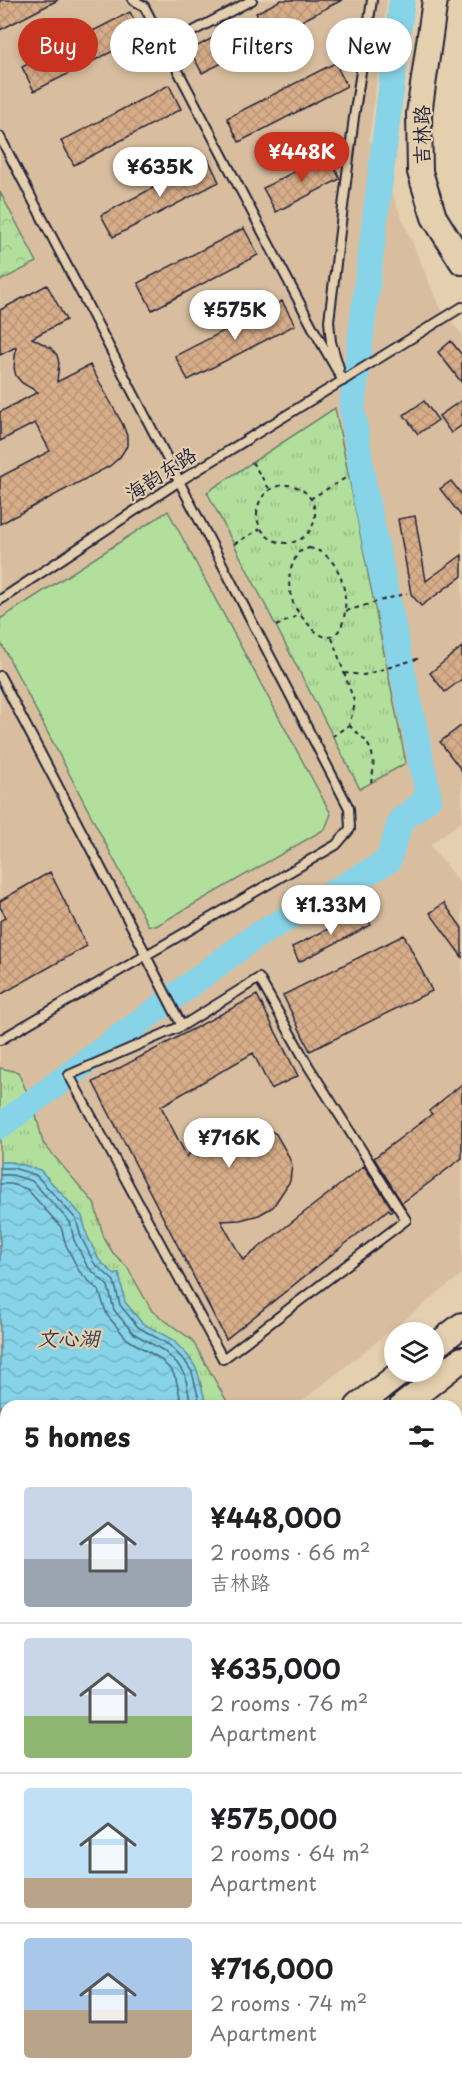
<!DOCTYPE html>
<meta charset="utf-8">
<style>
:root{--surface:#fff;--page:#f2f2f2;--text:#202124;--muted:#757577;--line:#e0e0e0;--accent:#c8321e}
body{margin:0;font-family:"Playpen Sans","LXGW WenKai TC",sans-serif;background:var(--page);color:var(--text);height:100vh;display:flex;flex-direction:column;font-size:22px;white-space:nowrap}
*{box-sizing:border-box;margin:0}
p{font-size:20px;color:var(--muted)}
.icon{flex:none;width:33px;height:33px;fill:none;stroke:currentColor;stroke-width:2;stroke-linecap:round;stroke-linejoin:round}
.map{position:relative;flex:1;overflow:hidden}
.drawer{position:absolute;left:0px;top:1400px;width:462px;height:686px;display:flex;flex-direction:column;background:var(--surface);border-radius:18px 18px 0 0;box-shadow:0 3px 9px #0003}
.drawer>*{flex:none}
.guide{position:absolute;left:18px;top:18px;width:426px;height:54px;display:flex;gap:12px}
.buttons{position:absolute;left:384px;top:1322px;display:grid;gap:12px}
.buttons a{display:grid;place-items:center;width:60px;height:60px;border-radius:50%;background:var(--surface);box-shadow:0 3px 9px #0003;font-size:30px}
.price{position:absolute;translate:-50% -51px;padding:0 14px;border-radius:21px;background:#fff;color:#222;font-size:20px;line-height:39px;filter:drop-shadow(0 2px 3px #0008)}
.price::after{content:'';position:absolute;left:50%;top:36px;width:18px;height:14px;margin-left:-9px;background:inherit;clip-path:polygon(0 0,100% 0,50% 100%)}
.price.active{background:var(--accent);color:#fff}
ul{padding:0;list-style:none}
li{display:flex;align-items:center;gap:18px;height:150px;padding:0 24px}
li+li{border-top:2px solid var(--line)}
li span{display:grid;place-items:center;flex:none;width:168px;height:120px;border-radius:6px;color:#555}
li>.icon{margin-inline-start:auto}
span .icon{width:72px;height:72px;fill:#fffc;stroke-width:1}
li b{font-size:26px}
h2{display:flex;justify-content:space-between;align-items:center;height:72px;padding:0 24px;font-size:26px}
.pill{padding:0 21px;border-radius:27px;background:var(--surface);box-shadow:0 3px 9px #0003;font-size:21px;line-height:54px}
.pill.active{background:var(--accent);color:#fff}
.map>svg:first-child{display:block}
.built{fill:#d8be9f}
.grass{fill:#b3df9c;stroke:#6a806c;stroke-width:1.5}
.forest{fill:url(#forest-crowns);stroke:#6a806c;stroke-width:1.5}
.park{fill:url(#park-tufts);stroke:#6a806c;stroke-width:1.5}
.water{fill:url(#water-waves);stroke:#5f8ca2;stroke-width:1.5}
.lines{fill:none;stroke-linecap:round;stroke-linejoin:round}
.shore{stroke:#4a6980;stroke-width:1.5}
.river{stroke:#87d3e7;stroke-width:26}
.building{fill:url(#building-cross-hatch);stroke:#22223b;stroke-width:1.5}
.service-casing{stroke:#22223b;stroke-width:12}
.minor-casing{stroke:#22223b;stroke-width:20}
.secondary-casing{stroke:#22223b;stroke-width:27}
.primary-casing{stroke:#22223b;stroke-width:28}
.path{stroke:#22223b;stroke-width:2;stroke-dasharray:4.5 4.5;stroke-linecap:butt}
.service{stroke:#e4cfae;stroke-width:8}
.minor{stroke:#e4cfae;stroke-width:15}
.secondary{stroke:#e4cfae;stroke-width:22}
.primary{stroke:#e4cfae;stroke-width:24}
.labels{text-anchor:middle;stroke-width:4.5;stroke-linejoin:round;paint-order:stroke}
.street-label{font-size:20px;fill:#22223b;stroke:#e4cfae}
.water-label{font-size:21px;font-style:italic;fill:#313d55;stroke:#e4cfae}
</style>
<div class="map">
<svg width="462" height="2084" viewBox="0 0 462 2084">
<defs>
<pattern id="forest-crowns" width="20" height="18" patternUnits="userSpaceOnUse" patternTransform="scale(1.5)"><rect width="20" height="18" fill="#b3df9c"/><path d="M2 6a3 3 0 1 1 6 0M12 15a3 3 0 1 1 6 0" fill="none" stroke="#9abf87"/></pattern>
<pattern id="park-tufts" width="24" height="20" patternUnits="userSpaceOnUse" patternTransform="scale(1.5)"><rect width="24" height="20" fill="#b3df9c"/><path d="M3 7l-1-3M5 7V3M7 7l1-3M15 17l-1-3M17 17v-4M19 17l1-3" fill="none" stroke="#9abf87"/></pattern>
<pattern id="water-waves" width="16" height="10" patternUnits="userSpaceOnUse" patternTransform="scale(1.5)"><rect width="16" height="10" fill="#87d3e7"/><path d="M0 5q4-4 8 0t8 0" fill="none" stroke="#74b5c7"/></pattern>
<pattern id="building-cross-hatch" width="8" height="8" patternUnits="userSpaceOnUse" patternTransform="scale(1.5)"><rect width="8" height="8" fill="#d8ae89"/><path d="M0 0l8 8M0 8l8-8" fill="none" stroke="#b99577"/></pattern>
</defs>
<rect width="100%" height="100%" fill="#e4cfae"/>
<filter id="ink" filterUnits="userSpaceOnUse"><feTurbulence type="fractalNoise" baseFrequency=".0167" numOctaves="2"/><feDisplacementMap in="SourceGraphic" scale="12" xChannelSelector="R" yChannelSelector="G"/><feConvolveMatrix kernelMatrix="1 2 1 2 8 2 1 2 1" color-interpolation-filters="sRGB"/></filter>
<g filter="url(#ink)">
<path class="built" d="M0 0H387L369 139 438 304 462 335V821L430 845 462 886V1274L297 1405 6 1406V1541L0 1544Z"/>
<path class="grass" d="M168 511 331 814 325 829 156 926 148 925 0 641V619Z
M0 1944 6 1952V2046L0 2050Z"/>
<path class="forest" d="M0 192 37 262 0 281Z"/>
<path class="park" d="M335 408 406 763 360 789 207 492Z
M0 1068 18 1072 35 1111 43 1143 94 1203 104 1238 113 1253 127 1267 152 1311 192 1340 229 1405 6 1406V1438L0 1427Z"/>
<path class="water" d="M0 1162H13L40 1170 82 1216 87 1235 99 1260 115 1275 119 1273 125 1302 142 1323 173 1340 189 1357 197 1370 205 1400 204 1405 6 1406V1415L0 1404Z"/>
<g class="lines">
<path class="shore" d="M0 1168H13L36 1175 76 1219 81 1237 94 1263 114 1281 120 1305 138 1327 169 1345 185 1361 192 1372 199 1400 198 1406
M0 1175H12L32 1181 70 1222 74 1240 87 1266 108 1286 114 1310 133 1333 164 1351 179 1366 185 1375 191 1406
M0 1184H11L27 1189 61 1227 66 1245 79 1271 99 1291 107 1315 127 1339 159 1358 172 1371 176 1379 182 1406"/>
<path class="river" d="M0 1126 253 938 388 861 401 820 429 798 365 493 352 408 402 0"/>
</g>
<path class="building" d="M0 0H58L0 30Z
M281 0H342L269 38 256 13Z
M130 12 143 36 34 91 22 67Z
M233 27 246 51 202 73 190 50Z
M335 63 347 86 239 142 227 118Z
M169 85 181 109 74 165 61 141Z
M328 154 340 179 276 212 263 188Z
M208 159 219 182 113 237 101 215Z
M244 228 258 255 152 310 138 283Z
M47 285 66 320 32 338 51 348 57 355 59 363 57 382 90 365 123 425 127 436V446L120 457 110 466 0 524V477L50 451 35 423 0 441V412L38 392 22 383 16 376 14 368 16 347 0 355V310Z
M282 301 295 325 188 380 175 356Z
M451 341 462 355V383L438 352Z
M462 400V425L451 433 439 416Z
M424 401 438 420 418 434 404 415Z
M451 481 462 495V517L440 489Z
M415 516 426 581 462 555V576L421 606 411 594 398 519Z
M462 647V679L445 692 430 673Z
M462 725V771L440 742Z
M50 872 87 946 0 995V921L6 917 0 907V901Z
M444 903 462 928V957L430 913Z
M364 911 371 925 299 962 292 947Z
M404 935 432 991 310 1051 283 995Z
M257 995 298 1076 271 1089 253 1053 161 1106 187 1157 198 1141 210 1129 227 1124H260L276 1134 287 1153 292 1165 290 1181 273 1207 259 1215 240 1220 221 1221 243 1260 364 1166 393 1210 391 1212 389 1209 226 1339 93 1082Z
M462 1084V1158L402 1203 374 1158 432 1114 429 1111Z"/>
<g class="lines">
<defs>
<path id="service" d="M133 0 144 6 314 330 343 381
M165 46 252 0
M0 137 349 808 350 829 336 845 0 1040
M339 368 331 342 329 321 354 117 372 0
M0 600 178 482 462 307
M0 676 146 954
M143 950 182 1026 259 978 309 1067 406 1220 223 1359 69 1075 182 1026"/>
<path id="minor" d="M456 1983 462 1979
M324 2084 331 2079"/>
<path id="secondary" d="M0 1496 6 1508
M426 2079 430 2084"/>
<path id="primary" d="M435 0 419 114 420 172 434 217 462 262
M434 1347 462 1325
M358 1406 403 1371
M402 1406 462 1359
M0 1679 6 1672
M0 1716 6 1711"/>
</defs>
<use href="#service" class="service-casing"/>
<use href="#minor" class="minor-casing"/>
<use href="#secondary" class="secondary-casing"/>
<use href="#primary" class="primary-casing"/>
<path class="path" d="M252 462 270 490
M257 514a29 29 0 1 1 58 0a29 29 0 1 1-58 0Z
M310 499 349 476
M234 544 260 529
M309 548C362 556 352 671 311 627 305 621 298 613 294 605 286 585 288 569 299 552Z
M346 611 407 593
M276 626 301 614
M332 638 355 704 349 725 333 736
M344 673 364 675 420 658
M349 725C354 731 360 734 364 739 375 752 375 767 371 782"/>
<use href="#service" class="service"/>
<use href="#minor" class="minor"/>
<use href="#secondary" class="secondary"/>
<use href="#primary" class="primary"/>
</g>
</g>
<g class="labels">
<g class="street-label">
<text transform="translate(422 135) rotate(-90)" y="7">吉林路</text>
<text transform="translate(161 474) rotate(-33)" y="7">海韵东路</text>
</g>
<g class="water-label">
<text x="68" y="1346">文心湖</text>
</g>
</g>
</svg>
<div class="buttons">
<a><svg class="icon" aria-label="layers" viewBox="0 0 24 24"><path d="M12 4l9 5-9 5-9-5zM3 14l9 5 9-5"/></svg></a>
</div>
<b class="price active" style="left:302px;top:183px">¥448K</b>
<b class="price" style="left:160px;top:198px">¥635K</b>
<b class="price" style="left:235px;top:341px">¥575K</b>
<b class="price" style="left:331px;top:936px">¥1.33M</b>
<b class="price" style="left:229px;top:1169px">¥716K</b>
<div class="guide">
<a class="pill active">Buy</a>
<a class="pill">Rent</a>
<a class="pill">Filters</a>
<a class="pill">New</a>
</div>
<section class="drawer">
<h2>5 homes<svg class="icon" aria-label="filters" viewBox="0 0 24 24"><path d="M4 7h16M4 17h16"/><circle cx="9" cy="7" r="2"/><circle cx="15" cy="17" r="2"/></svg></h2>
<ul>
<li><span style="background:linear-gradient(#c9d6e8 60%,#9aa5b1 0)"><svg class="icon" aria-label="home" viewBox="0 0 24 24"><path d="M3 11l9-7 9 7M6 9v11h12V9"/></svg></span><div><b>¥448,000</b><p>2 rooms · 66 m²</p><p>吉林路</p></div></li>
<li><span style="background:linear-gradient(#c9d6e8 65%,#8fb573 0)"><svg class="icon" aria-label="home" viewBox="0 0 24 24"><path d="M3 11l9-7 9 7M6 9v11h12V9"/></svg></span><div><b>¥635,000</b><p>2 rooms · 76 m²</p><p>Apartment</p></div></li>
<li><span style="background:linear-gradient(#bfe0f5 75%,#b9a48a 0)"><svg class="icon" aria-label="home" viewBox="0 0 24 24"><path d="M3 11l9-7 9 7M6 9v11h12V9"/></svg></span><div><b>¥575,000</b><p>2 rooms · 64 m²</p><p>Apartment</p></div></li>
<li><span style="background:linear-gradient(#a9c7e8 60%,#b9a48a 0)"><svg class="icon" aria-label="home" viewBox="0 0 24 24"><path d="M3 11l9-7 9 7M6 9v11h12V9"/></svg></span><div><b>¥716,000</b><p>2 rooms · 74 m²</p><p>Apartment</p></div></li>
</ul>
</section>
</div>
